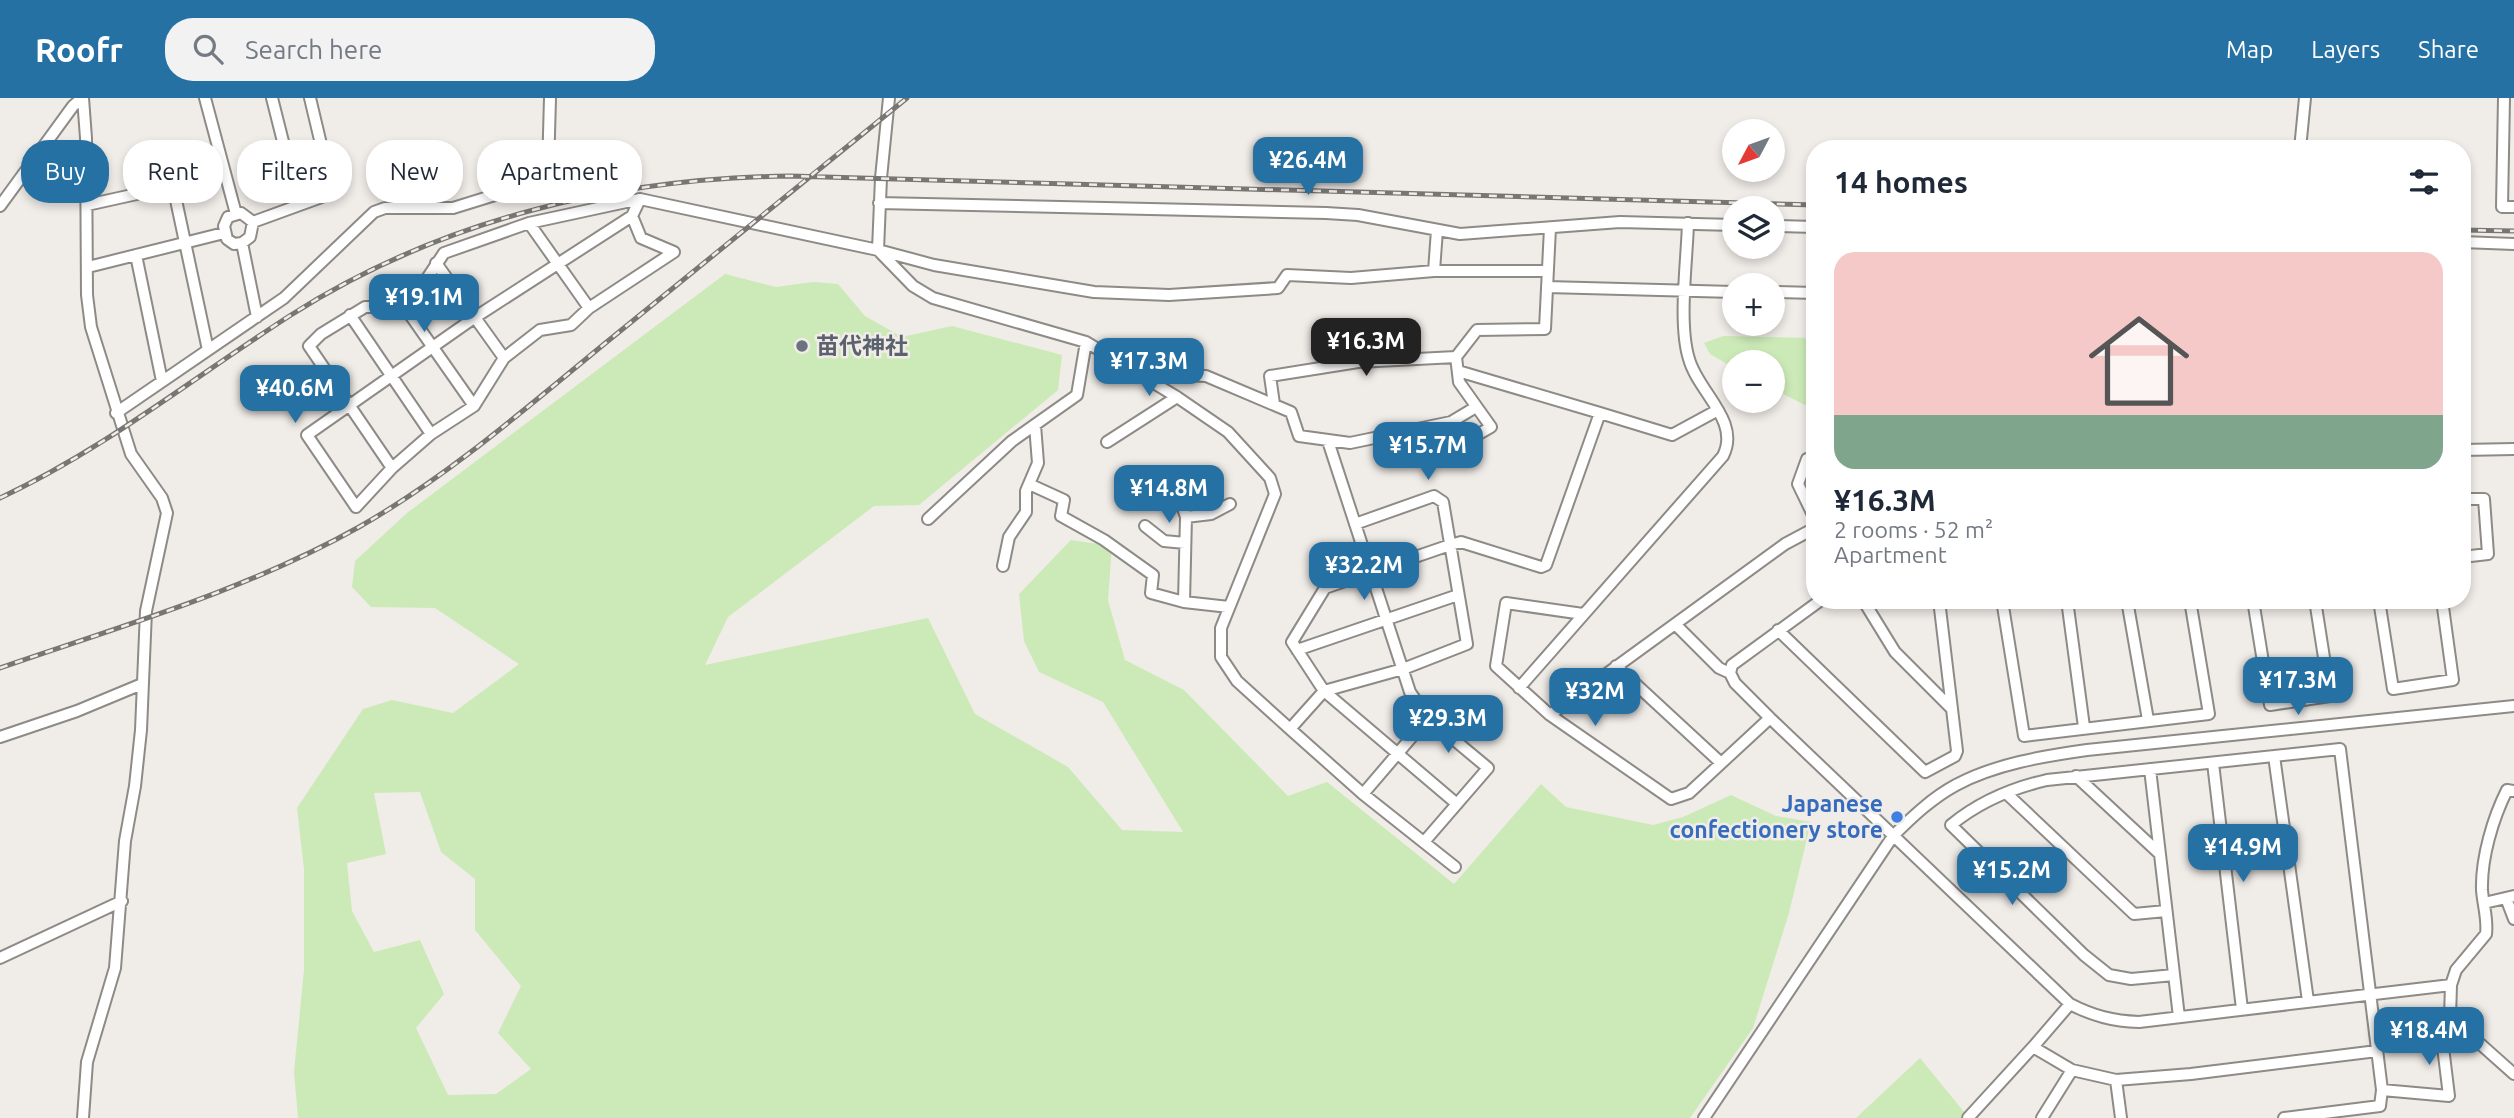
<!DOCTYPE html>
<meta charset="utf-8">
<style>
:root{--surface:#fff;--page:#f2f2f3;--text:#1f2937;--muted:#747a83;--line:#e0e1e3;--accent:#2671a4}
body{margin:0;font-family:Ubuntu,"Noto Sans JP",sans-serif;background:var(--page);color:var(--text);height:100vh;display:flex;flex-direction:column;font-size:26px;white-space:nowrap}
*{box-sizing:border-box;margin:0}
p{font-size:23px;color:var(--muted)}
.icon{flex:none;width:38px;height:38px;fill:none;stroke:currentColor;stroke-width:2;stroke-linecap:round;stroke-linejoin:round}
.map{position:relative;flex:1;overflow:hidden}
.panel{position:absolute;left:1806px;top:42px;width:665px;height:469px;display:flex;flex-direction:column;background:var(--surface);border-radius:28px;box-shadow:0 4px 10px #0003}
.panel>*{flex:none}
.banner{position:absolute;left:21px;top:42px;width:665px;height:63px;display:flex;gap:14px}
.needle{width:46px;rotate:229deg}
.buttons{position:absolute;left:1722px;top:21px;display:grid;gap:14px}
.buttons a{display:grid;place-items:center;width:63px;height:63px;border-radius:50%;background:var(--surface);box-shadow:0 4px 10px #0003;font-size:35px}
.price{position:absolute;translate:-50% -60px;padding:0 16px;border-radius:14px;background:var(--accent);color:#fff;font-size:23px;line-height:46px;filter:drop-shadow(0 2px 4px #0008)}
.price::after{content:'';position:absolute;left:50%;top:42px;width:21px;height:16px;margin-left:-10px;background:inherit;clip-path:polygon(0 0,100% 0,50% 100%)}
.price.on{background:#222;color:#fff}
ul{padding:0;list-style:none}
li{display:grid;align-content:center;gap:14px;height:371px;padding:0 28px}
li+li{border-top:2px solid var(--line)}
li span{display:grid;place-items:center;height:217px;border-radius:21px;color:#555}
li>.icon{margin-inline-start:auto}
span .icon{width:126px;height:126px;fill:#fffc;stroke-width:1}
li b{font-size:30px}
h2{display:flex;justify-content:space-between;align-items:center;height:84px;padding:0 28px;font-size:30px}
.tag{padding:0 24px;border-radius:28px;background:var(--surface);box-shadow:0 4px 10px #0003;font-size:24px;line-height:63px}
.tag.on{background:var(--accent);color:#fff}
header{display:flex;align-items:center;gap:42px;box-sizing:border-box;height:98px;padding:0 35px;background:var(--accent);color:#fff}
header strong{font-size:33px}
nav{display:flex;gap:38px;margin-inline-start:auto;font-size:24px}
.search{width:490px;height:63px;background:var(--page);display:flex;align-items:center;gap:18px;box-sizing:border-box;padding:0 24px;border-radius:28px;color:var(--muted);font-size:26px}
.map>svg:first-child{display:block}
.green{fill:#cceab7;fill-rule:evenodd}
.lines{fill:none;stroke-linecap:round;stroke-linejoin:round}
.minor-casing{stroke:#8e8a86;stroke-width:14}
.minor{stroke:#fff;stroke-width:10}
.rail-casing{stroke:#787673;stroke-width:5}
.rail{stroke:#f0ece8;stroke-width:2.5;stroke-dasharray:8;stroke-linecap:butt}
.worship-dot{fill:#6b7280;stroke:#f0ece8;stroke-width:2.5}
.shop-dot{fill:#3f7fe0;stroke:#f0ece8;stroke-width:2.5}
.labels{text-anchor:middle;stroke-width:5;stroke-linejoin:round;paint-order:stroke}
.worship-label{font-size:23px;font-weight:bold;fill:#5b616d;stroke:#f0ece8;text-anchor:start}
.shop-label{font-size:23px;font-weight:bold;fill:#366cbe;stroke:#f0ece8;text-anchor:end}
</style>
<header>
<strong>Roofr</strong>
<div class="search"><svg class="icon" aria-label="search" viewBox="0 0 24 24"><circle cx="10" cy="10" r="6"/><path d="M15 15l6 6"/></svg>Search here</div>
<nav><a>Map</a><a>Layers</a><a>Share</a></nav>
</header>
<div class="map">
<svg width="2514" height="1020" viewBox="0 0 2514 1020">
<rect width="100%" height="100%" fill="#f0ece8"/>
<path class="green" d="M725 176 776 189 813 184 838 186 865 218 902 239 952 228 1062 257 1058 292 919 407 874 408 728 519 705 567 928 520 975 616 1068 669 1122 732 1183 734 1103 604 1039 574 1024 543 1019 496 1071 442 1112 448 1108 502 1125 562 1184 592 1288 698 1327 684 1454 786 1541 686 1566 709 1653 727 1683 719 1731 697 1776 718 1811 724 1789 815 1753 930 1690 1020H298L294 974 304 872V771L297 710 363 611 392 602 453 615 519 566 435 510 371 509 352 489 355 463 407 415ZM420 694 441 754 475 781V832L521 888 498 935 531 971 496 996 448 997 416 930 444 896 420 842 374 854 352 813 347 765 386 756 374 695Z
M1723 238 1815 240V312L1773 291V264H1734V270L1710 256 1704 245Z
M1920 960 1969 1020H1856Z"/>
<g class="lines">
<defs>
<path id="minor" d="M205 0 236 116
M272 0 299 107
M889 0 881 80 878 152 913 188 933 200 1086 244 1177 299 1228 334 1270 380 1275 396 1221 530V559L1237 583 1290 631 1363 696 1455 769
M2504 0 2502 109H2514
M2300 51 2305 0
M879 105 1326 115 1358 117 1460 136 1620 124 1734 127
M87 107 173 88 208 252
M0 108 73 8 82 0
M632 118 641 140 674 154 589 210 571 227 540 232 504 260 474 308 431 336 392 370 356 409 307 337 474 220 632 118 640 101 878 152 934 167 1094 194 1169 197 1278 190 1287 177 1351 180 1434 173H1548
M253 124 330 96 331 88 310 0
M529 125 589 210
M1773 128 1815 129
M2462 144 2514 146
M242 145 234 146 227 141 224 128 228 119 241 115 253 124 250 139 242 145 257 219
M136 157 162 283
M436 165 504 260
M88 169 224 135
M1434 173 1437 132
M1547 189 1734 194
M1773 194 1815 195
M399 201 474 308
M350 217 431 336
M1141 275 1206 278 1291 314 1299 338 1350 345 1451 324 1476 309
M1274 306 1270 278 1358 264 1456 259
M116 315 284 200 374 114 385 110H453L540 83 548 72 550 0
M1600 315 1672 337 1718 312
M1328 343 1410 594 1428 620 1488 670 1424 744
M1107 344 1177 299
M2462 352 2514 351
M1431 358 1456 349 1491 329 1459 284 1456 259 1477 232 1545 231 1550 130
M1815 359 1807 361 1798 386 1815 421
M392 370 309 248 321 236 365 209H385L420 191 444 155 529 125 640 101
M1171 374 1186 419 1184 504
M1029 386 1064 402 1061 418 1104 442 1153 477 1151 495 1184 504 1229 509
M1175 386 1202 379
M2462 401H2484L2488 456 2462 459
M1186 419 1211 416 1230 406
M928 421 1012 343 1077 297 1086 244
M1145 428 1164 443 1185 445
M1003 468 1009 439 1026 414V393L1038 365 1035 327
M1863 502 1895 554 1950 609
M2002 502 2024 638 2209 616 2190 502
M2067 502 2084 629
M2127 502 2148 622
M2253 502 2270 607 2330 598 2315 502
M2379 502 2393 591 2453 582 2442 502
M1583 516 1506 505 1496 568 1550 617 1671 701 1689 695 1770 620
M1676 527 1719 570 1730 575 1735 585 1770 620 2070 906C2093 918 2113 923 2139 924L2451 887
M1778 532 1925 674 1955 658 1957 653 1939 502
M1297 552 1458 497
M1616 568 1721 665
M1730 575 1732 567 1821 502
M1519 590 1723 358C1741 323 1698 294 1689 261 1678 226 1687 163 1688 125
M1550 617 1785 446 1815 430
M1290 631 1324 593 1403 571 1467 546 1443 404 1434 398 1355 426
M0 639 77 613 142 586
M2274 658 2308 903
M2213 665 2242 911
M2150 671 2179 919
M2076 678 2160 756
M2514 693 2507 692C2493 720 2481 760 2482 792 2483 807 2488 821 2486 836L2456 872 2451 887 2450 919 2514 976
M2006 695 2134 816 2166 813
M1363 696 1428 620
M1457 706 1324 593 1292 544 1325 490 1450 447 1461 444 1541 469 1546 467 1600 315 1458 273
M2506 800 2514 821
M2484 805 2514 798
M0 860 122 803
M2174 877 2131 881 2109 877 2084 857 1951 727C1979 704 2012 690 2047 682L2340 651 2382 992 2380 1008 2284 1020
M2070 906 2033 949 2072 972 2116 982 2121 1020
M2116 982 2191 976 2377 953
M2382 992 2449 998 2443 949 2460 928
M83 1020 87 964 115 870 125 743 135 688 141 632 146 513 167 415 162 400 131 356 91 229 87 197 86 40 83 0
M1704 1020 1893 738C1912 719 1932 700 1956 687 1995 666 2044 658 2087 652L2514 608
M1968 1020 2033 949
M2042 1020 2072 972"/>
</defs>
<use href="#minor" class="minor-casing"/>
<use href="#minor" class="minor"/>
<defs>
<path id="rail" d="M2462 132 2514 133
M0 400C105 351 194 279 291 217 440 122 615 80 790 78L1815 107
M0 570C121 528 247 492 359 429 447 379 525 311 603 247 704 165 805 82 907 0"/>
</defs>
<use href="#rail" class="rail-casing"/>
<use href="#rail" class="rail"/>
</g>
<circle class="worship-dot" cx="802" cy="248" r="7"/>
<circle class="shop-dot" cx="1897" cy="719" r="7"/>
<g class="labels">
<g class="worship-label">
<text x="816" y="256">苗代神社</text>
</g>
<g class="shop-label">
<text x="1883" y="714">Japanese<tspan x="1883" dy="26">confectionery store</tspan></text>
</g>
</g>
</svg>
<div class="buttons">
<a><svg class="needle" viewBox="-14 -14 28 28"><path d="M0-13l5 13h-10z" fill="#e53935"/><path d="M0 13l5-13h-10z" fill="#747a83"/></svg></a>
<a><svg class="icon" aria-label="layers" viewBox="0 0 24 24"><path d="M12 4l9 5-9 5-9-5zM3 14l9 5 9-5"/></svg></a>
<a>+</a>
<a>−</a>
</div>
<b class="price" style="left:1308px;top:99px">¥26.4M</b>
<b class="price" style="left:424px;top:236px">¥19.1M</b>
<b class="price on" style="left:1366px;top:280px">¥16.3M</b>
<b class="price" style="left:1149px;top:300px">¥17.3M</b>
<b class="price" style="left:295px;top:327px">¥40.6M</b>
<b class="price" style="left:1428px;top:384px">¥15.7M</b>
<b class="price" style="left:1169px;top:427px">¥14.8M</b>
<b class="price" style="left:1364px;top:504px">¥32.2M</b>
<b class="price" style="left:2298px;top:619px">¥17.3M</b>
<b class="price" style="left:1595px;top:630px">¥32M</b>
<b class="price" style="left:1448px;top:657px">¥29.3M</b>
<b class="price" style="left:2243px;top:786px">¥14.9M</b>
<b class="price" style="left:2012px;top:809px">¥15.2M</b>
<b class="price" style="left:2429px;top:969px">¥18.4M</b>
<div class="banner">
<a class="tag on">Buy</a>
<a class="tag">Rent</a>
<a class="tag">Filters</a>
<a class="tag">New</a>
<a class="tag">Apartment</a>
</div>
<section class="panel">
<h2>14 homes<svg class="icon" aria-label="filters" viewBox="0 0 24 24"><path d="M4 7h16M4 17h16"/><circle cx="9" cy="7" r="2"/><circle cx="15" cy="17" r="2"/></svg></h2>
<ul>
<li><span style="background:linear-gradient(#f6c9c9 75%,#7fa58c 0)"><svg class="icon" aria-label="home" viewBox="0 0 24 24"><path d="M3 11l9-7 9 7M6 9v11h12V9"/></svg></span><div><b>¥16.3M</b><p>2 rooms · 52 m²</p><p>Apartment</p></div></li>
</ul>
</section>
</div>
